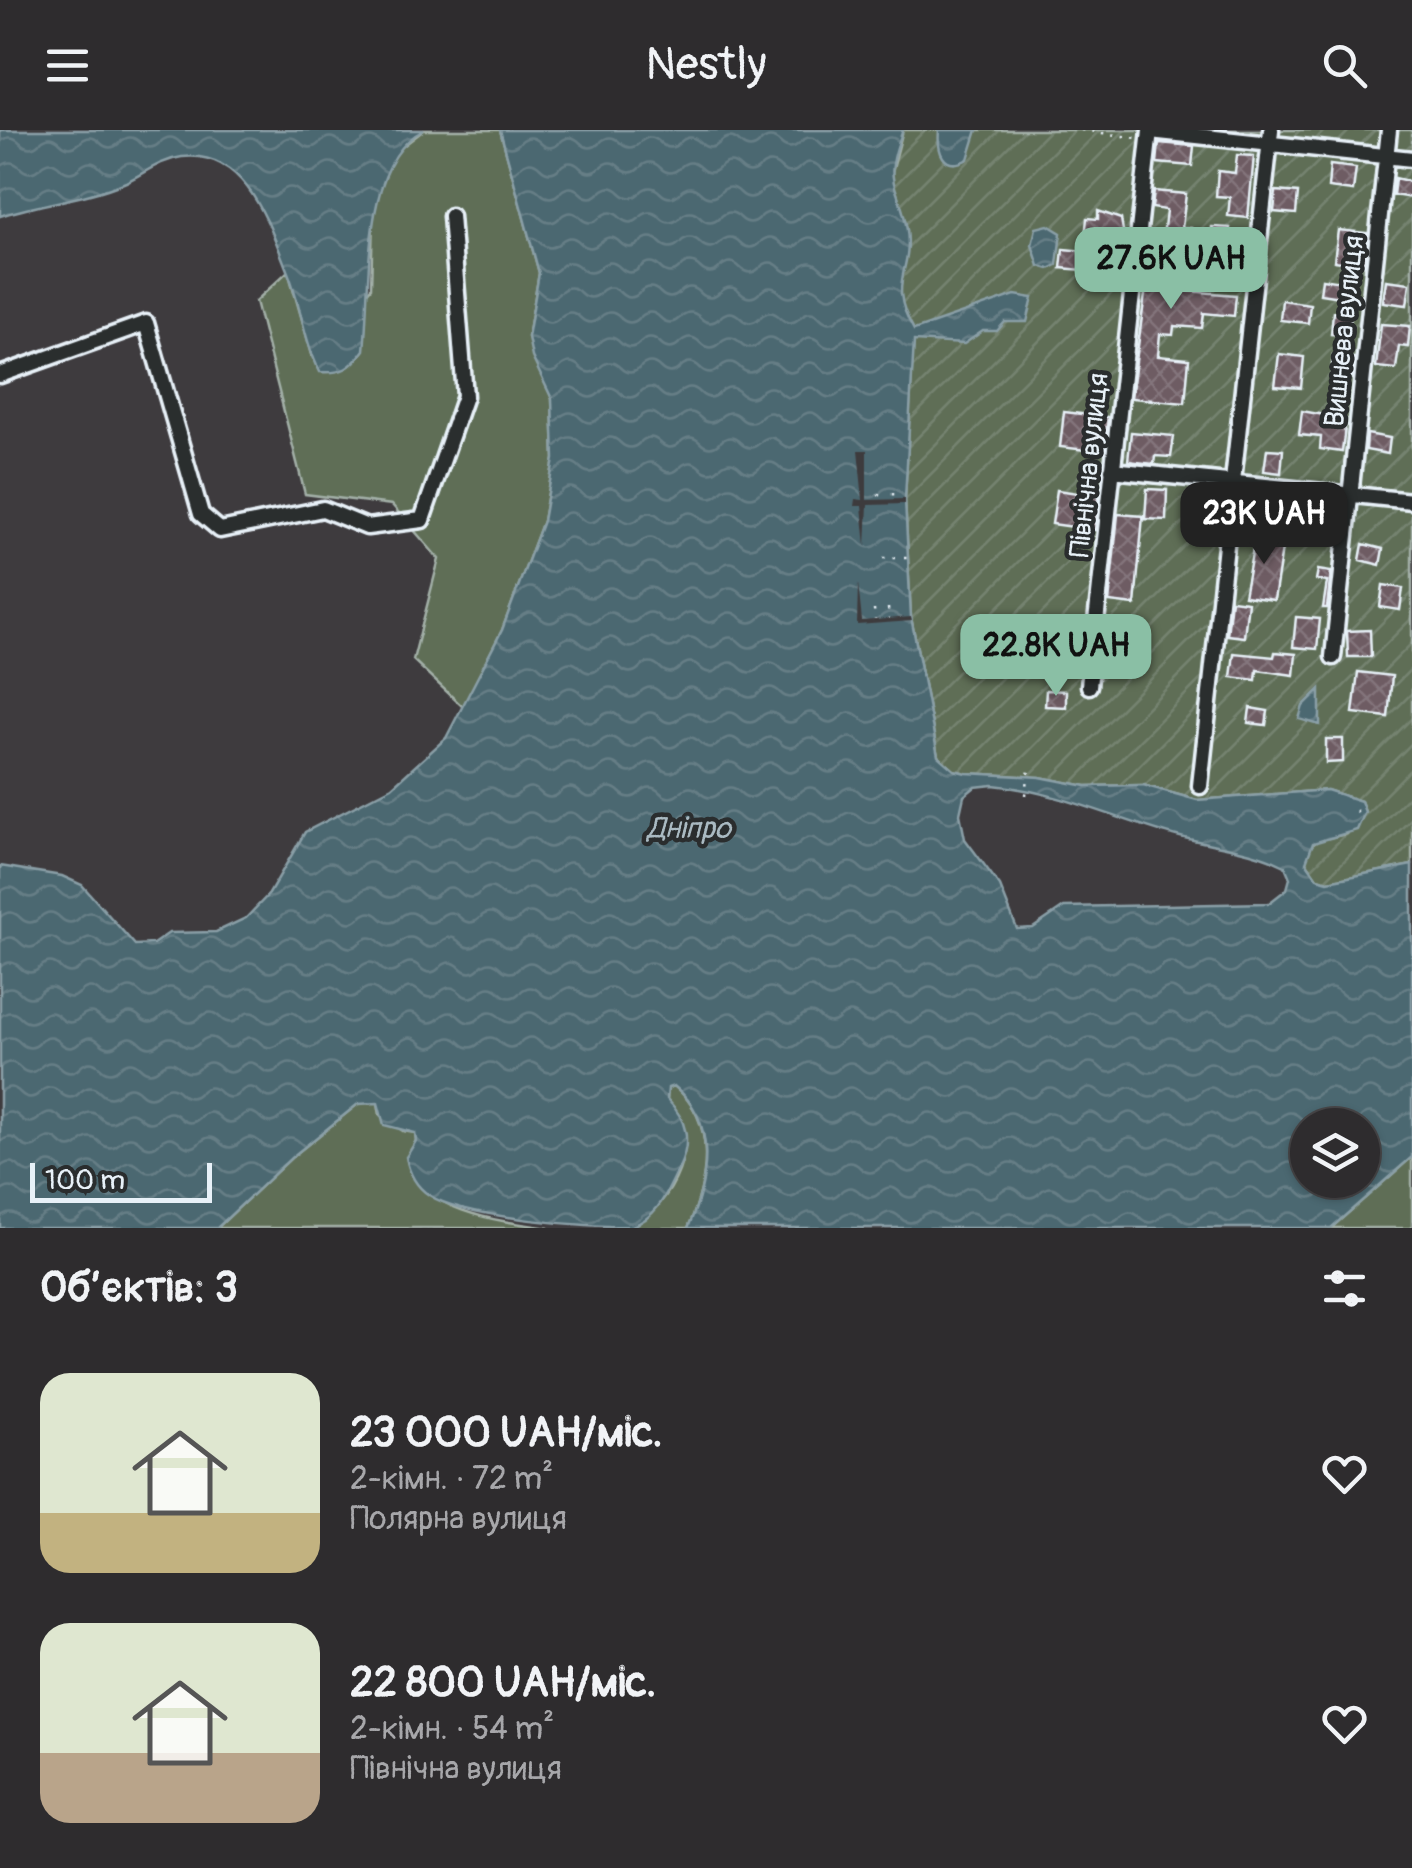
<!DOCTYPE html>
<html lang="uk">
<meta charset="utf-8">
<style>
:root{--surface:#2e2c2e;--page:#3a383a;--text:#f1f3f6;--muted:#a7a7aa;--line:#49484a;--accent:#8abfa5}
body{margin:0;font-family:Pangolin,sans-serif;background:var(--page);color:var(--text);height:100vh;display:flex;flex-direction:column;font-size:38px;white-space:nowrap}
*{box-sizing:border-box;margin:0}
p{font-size:32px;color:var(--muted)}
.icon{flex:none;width:55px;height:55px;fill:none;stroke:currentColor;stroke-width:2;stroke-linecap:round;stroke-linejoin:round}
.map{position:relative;height:1098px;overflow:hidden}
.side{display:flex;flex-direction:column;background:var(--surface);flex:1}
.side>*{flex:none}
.controls{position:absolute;left:1290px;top:978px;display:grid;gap:20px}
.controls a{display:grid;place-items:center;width:90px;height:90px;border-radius:50%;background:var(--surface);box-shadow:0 2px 8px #0004,0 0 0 2px var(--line);font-size:50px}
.scale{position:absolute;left:30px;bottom:25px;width:182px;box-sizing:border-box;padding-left:10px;border:5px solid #e8f1f8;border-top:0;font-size:28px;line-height:35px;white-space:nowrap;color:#e8f1f8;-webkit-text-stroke:8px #2a2d2e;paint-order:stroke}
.price{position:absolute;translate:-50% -85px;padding:0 22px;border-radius:20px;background:var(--accent);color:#111;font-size:32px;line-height:65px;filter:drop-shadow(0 2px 5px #0008)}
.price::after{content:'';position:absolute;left:50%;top:60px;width:30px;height:22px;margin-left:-15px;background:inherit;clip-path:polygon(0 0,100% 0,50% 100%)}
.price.selected{background:#222;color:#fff}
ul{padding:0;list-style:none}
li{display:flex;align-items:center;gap:30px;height:250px;padding:0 40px}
li span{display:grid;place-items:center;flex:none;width:280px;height:200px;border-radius:30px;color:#555}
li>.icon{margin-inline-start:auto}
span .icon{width:120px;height:120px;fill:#fffc;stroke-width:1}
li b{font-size:42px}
h2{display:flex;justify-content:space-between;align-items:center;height:120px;padding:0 40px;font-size:42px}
header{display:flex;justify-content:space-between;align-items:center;height:130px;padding:0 40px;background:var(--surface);font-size:45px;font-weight:600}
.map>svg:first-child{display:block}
.grass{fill:#5e6e57;stroke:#a3b0a8;stroke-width:2.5}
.garden{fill:url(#garden-furrows);stroke:#a3b0a8;stroke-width:2.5}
.water{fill:url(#water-waves);stroke:#8a9fa7;stroke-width:2.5;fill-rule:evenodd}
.pier{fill:#3e3b3e}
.building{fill:url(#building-cross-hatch);stroke:#e8f1f8;stroke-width:2.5}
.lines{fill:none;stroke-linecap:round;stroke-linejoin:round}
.minor-casing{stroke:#e8f1f8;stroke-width:21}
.path{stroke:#e8f1f8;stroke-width:2.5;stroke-dasharray:2.5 8;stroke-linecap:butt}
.minor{stroke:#2a2d2e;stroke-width:14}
.labels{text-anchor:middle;stroke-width:9;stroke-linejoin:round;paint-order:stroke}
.street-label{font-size:28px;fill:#e8f1f8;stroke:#2a2d2e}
.water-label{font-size:30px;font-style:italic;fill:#aabac2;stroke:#2a2d2e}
</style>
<header><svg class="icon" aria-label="menu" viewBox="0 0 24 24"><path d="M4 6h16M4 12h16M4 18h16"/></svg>Nestly<svg class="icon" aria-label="search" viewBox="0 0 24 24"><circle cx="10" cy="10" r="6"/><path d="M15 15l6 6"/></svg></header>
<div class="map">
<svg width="1412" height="1098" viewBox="0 0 1412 1098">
<defs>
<pattern id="garden-furrows" width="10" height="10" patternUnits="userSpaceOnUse" patternTransform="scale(2.5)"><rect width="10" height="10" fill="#5e6e57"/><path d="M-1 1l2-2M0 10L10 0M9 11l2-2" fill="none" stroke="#758370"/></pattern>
<pattern id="water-waves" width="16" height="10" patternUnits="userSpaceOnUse" patternTransform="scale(2.5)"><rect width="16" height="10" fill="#4c6871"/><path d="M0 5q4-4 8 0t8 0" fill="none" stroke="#667e86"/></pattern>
<pattern id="building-cross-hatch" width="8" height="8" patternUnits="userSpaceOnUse" patternTransform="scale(2.5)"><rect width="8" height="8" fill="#6e5c64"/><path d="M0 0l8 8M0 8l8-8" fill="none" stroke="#83747b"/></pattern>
</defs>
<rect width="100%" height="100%" fill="#3e3b3e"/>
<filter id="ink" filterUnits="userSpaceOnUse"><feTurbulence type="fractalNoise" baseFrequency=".01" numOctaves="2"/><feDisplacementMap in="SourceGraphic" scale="20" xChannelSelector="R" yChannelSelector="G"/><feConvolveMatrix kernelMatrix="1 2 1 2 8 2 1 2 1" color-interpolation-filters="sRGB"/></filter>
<g filter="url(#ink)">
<path class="grass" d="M424 0H500L539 143 528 207 552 269 554 329 543 391 502 500 463 577 413 530 439 429 392 375 305 364 256 171 288 141 312 225 371 158 373 89 383 45 394 23Z
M674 956C718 992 708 1052 688 1098H629C673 1076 706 1010 667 969L668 958Z
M371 971 378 973 380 985 403 1001 415 1003 416 1010 407 1030C419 1083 504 1092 549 1098H217L292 1027 358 974Z
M1412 1027V1098H1331Z"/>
<path class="garden" d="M903 0H1412V735L1328 751 1317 748 1306 732 1308 718 1319 710 1346 704 1365 682 1361 671 1327 660 1197 670 1143 655 1086 656 1040 647 966 643 954 640 938 626 911 487 905 369 914 201 899 172 907 100 891 46Z"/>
<path class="water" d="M0 0H424C360 31 371 157 364 220 351 238 343 244 320 242 303 209 301 173 287 140 268 92 245 19 182 27 160 30 145 43 126 52 89 68 39 74 0 86Z
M500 0H903C881 58 899 49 907 100 913 143 886 152 914 200L1015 165 1033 168 1027 192H1005L997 201H983L964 214 914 211 905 369 911 487 938 626 954 640 966 643 1040 647 1086 656 1143 655 1197 670 1327 660 1361 671 1365 682 1357 700 1313 713 1306 732 1317 748 1328 751 1412 735V1027L1331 1098H688C708 1052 719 992 674 956L668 958 667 969C687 990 692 1011 679 1038 667 1061 659 1087 632 1096 595 1098 462 1088 429 1065 415 1056 409 1043 406 1027L416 1011 415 1003 384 995 378 973 358 974 292 1027 217 1098H0V736L62 746 82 755 135 815 153 814 169 803 216 802 246 788 269 764 305 702 392 657 446 608 502 500 543 391 554 329 552 269 532 227 528 207 539 143ZM993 655C1056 661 1113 688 1173 705 1211 716 1250 718 1285 736L1290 748 1287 759 1269 773 1064 777 1033 798 1017 799 1000 756 965 709 960 684 964 666 975 657ZM1308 995H1362V1050H1308Z
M939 0H977L968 29C942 43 937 20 939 0Z
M1048 95 1061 103 1057 135 1049 139 1039 136 1032 115 1036 98Z
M1320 559V595L1299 589 1303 576Z"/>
<path class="pier" d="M858 320H867V370L905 369V374L868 375 866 416 862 376H854L855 369 863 370Z
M858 453 862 491 911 487 912 491 857 495Z"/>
<path class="building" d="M1159 13 1194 16 1192 36 1157 33Z
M1237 25 1254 26 1248 88 1228 86 1230 67 1216 66 1218 41 1235 43Z
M1330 35 1356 38 1353 61 1328 58Z
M1395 48 1412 52V68L1393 65Z
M1154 61 1186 64 1182 98H1191L1189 116H1181L1177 160 1236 165 1234 186 1204 183 1202 198 1174 196 1173 205 1160 204 1158 226 1189 229 1185 273 1131 268 1146 157 1155 158 1161 125 1166 80 1152 78Z
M1276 61 1298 63 1296 84 1274 82Z
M1098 81 1121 89 1125 112 1085 108 1087 88 1098 89Z
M1212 97 1230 98 1227 130 1209 129Z
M1338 100 1367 103 1364 135 1334 131Z
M1063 119 1085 121 1083 140 1061 138Z
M1322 149 1342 152 1340 167 1320 164Z
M1386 150 1410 153 1407 175 1383 172Z
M1282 170 1310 174 1308 193 1280 190Z
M1333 182 1351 184 1349 205 1331 204Z
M1381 194 1410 196 1408 217 1399 216 1396 239 1376 237Z
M1279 224 1304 227 1301 258 1275 256Z
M1333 225 1354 228 1352 247 1331 245Z
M1302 281 1346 289 1342 322 1320 319 1321 307 1299 305Z
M1064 282 1108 287 1104 322 1060 317Z
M1131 302 1174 306 1171 327 1155 326 1154 334 1128 331Z
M1367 304 1390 308 1388 324 1366 320Z
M1267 319 1283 320 1281 343 1264 341Z
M1147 359 1167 360 1166 390 1145 389Z
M1057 360 1099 366 1095 400 1052 394Z
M1318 376H1338L1336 394 1318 393Z
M1118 384 1143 386 1135 475 1109 472Z
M1256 403 1284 406 1274 470 1244 466Z
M1363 414 1383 419 1380 435 1360 430Z
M1318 440 1331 442 1327 478H1323L1327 452 1316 450Z
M1383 455 1403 458 1400 480 1380 477Z
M1231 470 1248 472 1244 507 1227 505Z
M1296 487 1320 489 1317 519 1293 517Z
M1370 500 1371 527H1348L1347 501Z
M1275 522 1296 524 1294 545 1257 540 1256 550 1231 547 1234 523 1274 527Z
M1358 542 1392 546 1388 587 1353 583Z
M1046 560 1066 561V577L1045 576Z
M1250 578 1268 581 1266 595 1248 593Z
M1326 609H1343V632L1326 633Z"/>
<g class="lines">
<defs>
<path id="minor" d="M1150 1 1412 29
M0 245 146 193 201 384 220 400 323 379 367 397 422 390 465 266 451 86
M1112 340 1412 371
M1333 527 1389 0
M1089 556 1150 0
M1200 656 1271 0"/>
</defs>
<use href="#minor" class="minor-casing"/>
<path class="path" d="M1081 0 1137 8
M879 363V370
M893 363V370
M883 428H909
M888 478 889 489
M874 479 875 490
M1026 665 1029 639
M1356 682 1363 675"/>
<use href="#minor" class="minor"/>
</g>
</g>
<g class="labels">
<g class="street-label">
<text transform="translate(1343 201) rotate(-84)" y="10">Вишнева вулиця</text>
<text transform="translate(1088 335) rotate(-84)" y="10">Північна вулиця</text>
</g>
<g class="water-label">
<text x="689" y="708">Дніпро</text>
</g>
</g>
</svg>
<div class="controls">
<a><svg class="icon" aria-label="layers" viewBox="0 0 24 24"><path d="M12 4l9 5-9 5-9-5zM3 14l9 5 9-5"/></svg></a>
</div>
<div class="scale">100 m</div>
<b class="price" style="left:1171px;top:182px">27.6K UAH</b>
<b class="price selected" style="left:1264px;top:437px">23K UAH</b>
<b class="price" style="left:1056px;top:569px">22.8K UAH</b>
</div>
<section class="side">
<h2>Об’єктів: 3<svg class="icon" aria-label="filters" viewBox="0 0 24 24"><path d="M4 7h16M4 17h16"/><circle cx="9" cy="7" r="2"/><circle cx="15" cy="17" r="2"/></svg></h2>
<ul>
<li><span style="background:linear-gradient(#dfe7d0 70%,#c2b280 0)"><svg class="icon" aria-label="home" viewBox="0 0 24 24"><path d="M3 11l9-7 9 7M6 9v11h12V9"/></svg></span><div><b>23 000 UAH/міс.</b><p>2-кімн. · 72 m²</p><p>Полярна вулиця</p></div><svg class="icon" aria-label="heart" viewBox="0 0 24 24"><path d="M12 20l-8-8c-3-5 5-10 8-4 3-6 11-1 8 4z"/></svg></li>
<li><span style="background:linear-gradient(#dfe7d0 65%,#b9a48a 0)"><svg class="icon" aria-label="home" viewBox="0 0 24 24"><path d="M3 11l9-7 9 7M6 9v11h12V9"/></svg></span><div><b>22 800 UAH/міс.</b><p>2-кімн. · 54 m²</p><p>Північна вулиця</p></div><svg class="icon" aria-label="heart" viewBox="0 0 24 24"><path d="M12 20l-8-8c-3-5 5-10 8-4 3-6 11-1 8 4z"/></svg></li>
</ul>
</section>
